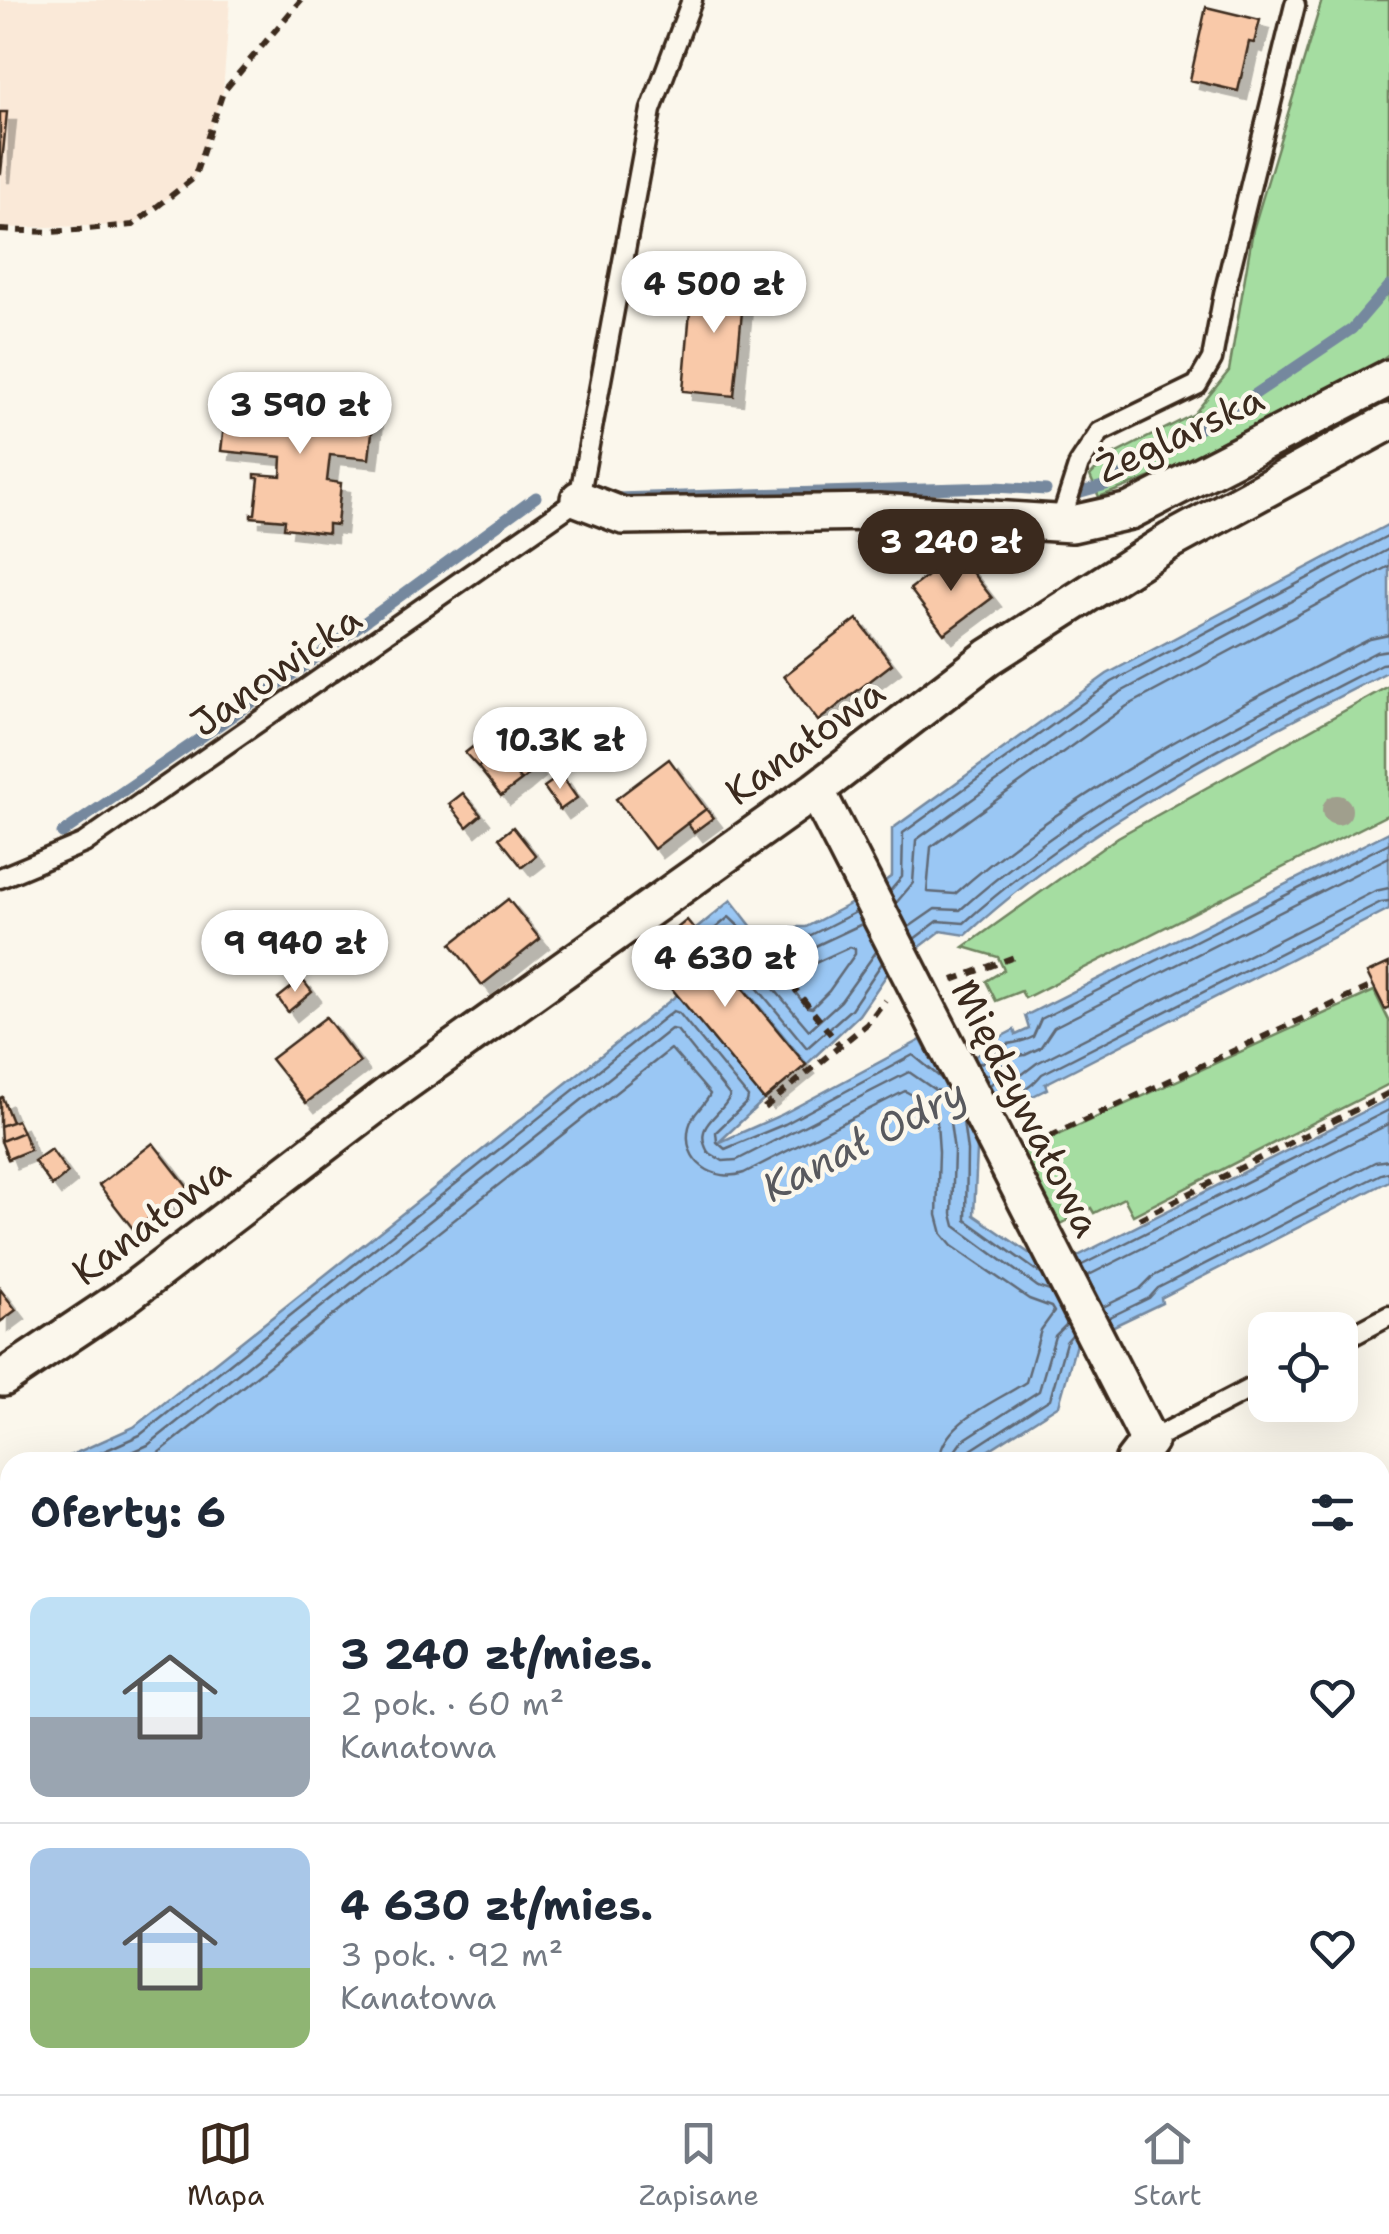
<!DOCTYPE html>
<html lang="pl">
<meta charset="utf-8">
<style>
:root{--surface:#fff;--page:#f6f6f7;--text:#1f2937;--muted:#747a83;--line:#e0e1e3;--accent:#3b2a1e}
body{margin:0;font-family:"Shantell Sans",sans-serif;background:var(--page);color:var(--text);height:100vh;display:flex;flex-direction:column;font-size:38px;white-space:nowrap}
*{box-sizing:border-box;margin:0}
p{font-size:32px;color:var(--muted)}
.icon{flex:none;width:55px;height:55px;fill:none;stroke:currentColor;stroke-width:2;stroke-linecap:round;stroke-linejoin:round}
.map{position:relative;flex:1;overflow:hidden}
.side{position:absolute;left:0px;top:1452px;width:1390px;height:642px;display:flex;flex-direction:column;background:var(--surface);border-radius:30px 30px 0 0;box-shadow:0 10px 40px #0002}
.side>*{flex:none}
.buttons{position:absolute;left:1248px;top:1312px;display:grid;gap:20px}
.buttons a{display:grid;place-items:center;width:110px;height:110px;border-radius:20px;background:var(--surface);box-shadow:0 10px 40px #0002;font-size:50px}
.price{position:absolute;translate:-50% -85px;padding:0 22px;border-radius:35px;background:#fff;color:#222;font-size:32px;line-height:65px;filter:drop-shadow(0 2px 5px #0008)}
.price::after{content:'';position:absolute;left:50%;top:60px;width:30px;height:22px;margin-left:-15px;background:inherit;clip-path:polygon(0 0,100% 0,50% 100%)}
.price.selected{background:var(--accent);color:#fff}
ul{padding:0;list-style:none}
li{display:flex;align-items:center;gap:30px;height:250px;padding:0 30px}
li+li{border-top:2px solid var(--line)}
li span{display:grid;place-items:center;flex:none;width:280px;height:200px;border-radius:20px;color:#555}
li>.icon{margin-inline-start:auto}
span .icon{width:120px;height:120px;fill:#fffc;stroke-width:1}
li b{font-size:42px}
h2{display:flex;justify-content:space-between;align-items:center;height:120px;padding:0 30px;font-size:42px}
.tab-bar{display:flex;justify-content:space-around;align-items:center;height:140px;border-top:2px solid var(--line);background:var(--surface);font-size:28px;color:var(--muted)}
.tab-bar a{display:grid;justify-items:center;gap:5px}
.tab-bar .selected{color:var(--accent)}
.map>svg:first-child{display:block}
.built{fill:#fae9d8}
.green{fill:#a5dda1;stroke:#708460;stroke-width:2.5}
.water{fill:#9ac7f4;stroke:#74889e;stroke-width:2.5}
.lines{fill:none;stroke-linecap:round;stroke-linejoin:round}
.shore{stroke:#616974;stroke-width:2.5}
.stream{stroke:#74889e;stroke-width:11}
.building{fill:#f9c9a9;stroke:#3b2a1e;stroke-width:2.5;filter:url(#shadow)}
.service-casing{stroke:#3b2a1e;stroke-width:25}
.minor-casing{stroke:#3b2a1e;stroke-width:42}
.path{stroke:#3b2a1e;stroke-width:6;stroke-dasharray:10 8;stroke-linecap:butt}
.service{stroke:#fbf7ec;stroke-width:18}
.minor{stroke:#fbf7ec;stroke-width:35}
.tree{fill:#a09f8d}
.labels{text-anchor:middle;stroke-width:9;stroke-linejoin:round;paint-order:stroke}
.street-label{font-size:38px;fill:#3b2a1e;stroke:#fbf7ec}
.water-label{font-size:40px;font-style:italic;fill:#58595e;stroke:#fbf7ec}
</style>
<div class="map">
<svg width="1389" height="2094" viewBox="0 0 1389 2094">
<defs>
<filter id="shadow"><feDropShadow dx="9" dy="9" stdDeviation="0" flood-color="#0004"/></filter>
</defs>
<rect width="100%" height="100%" fill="#fbf7ec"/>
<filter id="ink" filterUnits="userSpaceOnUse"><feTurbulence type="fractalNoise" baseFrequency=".01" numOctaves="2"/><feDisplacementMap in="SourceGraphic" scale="20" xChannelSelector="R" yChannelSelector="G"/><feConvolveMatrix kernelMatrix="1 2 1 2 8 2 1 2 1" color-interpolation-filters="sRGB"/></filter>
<g filter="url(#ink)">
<path class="built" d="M0 0H230L223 92 194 178 133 225 0 228Z"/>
<path class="green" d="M1322 0H1389V354L1324 400 1239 444 1099 497 1090 476 1107 458 1194 414 1229 371 1253 230Z
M1389 686V814L1025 998 1021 991 996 1001 986 981 1004 970 998 957 964 947 1118 837Z
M1374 991 1389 1021V1084L1133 1215 1124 1198 1094 1213 1091 1208 1059 1225 1020 1152Z"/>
<path class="water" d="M1389 524V671C1242 747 1089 822 966 935L941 931 890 970 859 1015 806 1065 695 930 731 900 752 927H806L854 902 892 876V829L1107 674Z
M1389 832V909L1045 1084 1047 1089 1017 1104 1007 1101 973 1121 977 1150 974 1215 1052 1269 1389 1099V1181L1161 1298 1162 1303 1076 1344 1059 1405 970 1462H56L134 1427 677 995 764 1100 718 1143 781 1115 921 1040 931 1059 945 1071 985 1051 987 1044 1014 1030 1016 1035 1029 1029 1025 1016Z
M10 1483V1996L0 2001V1488Z"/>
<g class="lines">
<path class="shore" d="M1389 566 1127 706 931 847 927 892 955 894C1076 786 1227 712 1370 639L1389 635
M890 891 902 877 903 833 1112 682 1389 535
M896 903 913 883 916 840 1119 693 1389 549
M856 912 809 936 750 937 729 917 711 932 807 1048 851 1009 882 963
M862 924 811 948 751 950 746 956 809 1030 841 1001 876 952
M909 927 935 909 960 910C1081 801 1232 727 1376 652L1389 650
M914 939 938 921 964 923C1086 813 1236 739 1381 664L1389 663
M850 947 855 949V954L829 991 812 1008 807 1007 778 971 781 965 815 963Z
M978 1064C992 1060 995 1048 1008 1044 1017 1042 1024 1042 1033 1037L1041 1019 1389 843
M984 1075 994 1074 1011 1057 1025 1055 1040 1048 1054 1027 1389 857
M990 1085 996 1080 1016 1079 1037 1063 1375 891 1389 888
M995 1097C1005 1091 1008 1094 1017 1092 1028 1090 1036 1081 1042 1074L1381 902 1389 901
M956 1107 950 1122 954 1151 952 1214 955 1226 1038 1287 1050 1291
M963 1121 967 1151 966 1220 1041 1274
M1082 1265 1389 1110
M1087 1276 1389 1124
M1103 1307 1140 1289 1152 1277 1375 1162 1389 1160
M1108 1318 1149 1298 1158 1288 1381 1174 1389 1172
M80 1462 140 1435 673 1011 679 1013 748 1097 747 1102 716 1132 717 1142 725 1149 785 1124 913 1055 942 1079
M110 1462 148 1445 671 1029 677 1030 730 1096C721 1117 692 1124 708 1152L723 1161 737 1160 909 1072 935 1090 948 1092
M147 1462 671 1049 710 1094C705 1106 692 1113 689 1127 681 1162 715 1183 744 1173L905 1091 936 1108 939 1152 937 1215 942 1234 952 1246 1029 1299 1051 1307 1054 1312 1041 1330 1026 1382C997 1402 941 1421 939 1462
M954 1462 955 1451 962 1441 1039 1391 1055 1336 1067 1324
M967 1462 971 1450 1050 1399 1066 1342 1072 1335"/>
<path class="stream" d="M1081 492 1106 485 1245 401 1352 329 1389 286
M615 498 995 487 1046 490
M62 833 295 673 536 497"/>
</g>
<path class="building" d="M1206 7 1260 20 1254 43 1249 42 1238 91 1190 80Z
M0 112H7L1 173H0Z
M693 276 745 280 734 396 683 391Z
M227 399 259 402 258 415 312 421 314 400 375 406 369 459 330 455 327 481 341 483 337 525 328 524V533L284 528 285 520 251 517V514H255L259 478H255V474L281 476 282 457 221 451Z
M957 553 992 598 944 634 910 589Z
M857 619 892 664 818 721 784 676Z
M485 737 498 751 478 767 465 753Z
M512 739 536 768 521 781 498 751Z
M498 751 521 781 501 796 478 767Z
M669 759 706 809 654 849 616 799Z
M561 775 577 798 560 810 544 787Z
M463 793 481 815 467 827 449 804Z
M706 809 713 818 694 832 687 823Z
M513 827 536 856 522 867 499 838Z
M508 899 540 939 482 985 451 944Z
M687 920 806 1065 764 1100 644 955Z
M1389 963V1007L1385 1009 1367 973Z
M302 979 312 992 288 1012 278 998Z
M326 1017 360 1062 306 1103 271 1059Z
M2 1097 12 1122 0 1126V1098Z
M17 1120 23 1132 1 1141 0 1126Z
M23 1132 30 1150 8 1159 1 1141Z
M153 1143 188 1188 134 1230 99 1185Z
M51 1149 68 1173 52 1186 34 1161Z
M0 1289 16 1310 0 1322Z
M1380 2009 1389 2039V2069L1380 2072Z"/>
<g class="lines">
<defs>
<path id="service" d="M1060 523 1079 464 1100 432 1197 385 1212 359 1224 294 1295 5
M0 878 84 843 579 499 651 110 692 0
M1340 1342 1389 1316
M1149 1441 1265 1381
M193 2094 198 2085"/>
<path id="minor" d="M579 499 623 516 878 512 1072 524 1130 511 1389 378
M816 790 1149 1441 1133 1462
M3 1378 124 1297 392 1092 816 790 989 657 1170 541 1389 422
M1210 2085 1215 2094"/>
</defs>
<use href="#service" class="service-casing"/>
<use href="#minor" class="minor-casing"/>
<path class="path" d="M0 230 52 232 133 225 194 178 223 92 301 0
M769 956 840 1046
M953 980 1017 956
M764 1108 867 1024 885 1000
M1037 1134 1040 1141 1368 988
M1139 1219 1389 1093
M57 2094 74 2085
M782 2094 816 2085"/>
<use href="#service" class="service"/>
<use href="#minor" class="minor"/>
</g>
<circle class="tree" cx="1337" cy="810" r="15"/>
</g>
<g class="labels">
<g class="street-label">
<text transform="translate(1180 434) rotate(-25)" y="13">Żeglarska</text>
<text transform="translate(276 671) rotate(-35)" y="13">Janowicka</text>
<text transform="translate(805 742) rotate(-36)" y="13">Kanałowa</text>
<text transform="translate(1026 1108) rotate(63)" y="13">Międzywałowa</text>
<text transform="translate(151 1221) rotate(-37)" y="13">Kanałowa</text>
</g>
<g class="water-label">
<text transform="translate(864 1140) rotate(-27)" y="14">Kanał Odry</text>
</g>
</g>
</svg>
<div class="buttons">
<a><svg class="icon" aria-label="locate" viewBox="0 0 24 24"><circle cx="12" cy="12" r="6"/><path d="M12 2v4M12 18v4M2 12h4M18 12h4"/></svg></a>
</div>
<b class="price" style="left:714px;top:336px">4 500 zł</b>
<b class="price" style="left:300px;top:457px">3 590 zł</b>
<b class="price selected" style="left:951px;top:594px">3 240 zł</b>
<b class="price" style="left:560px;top:792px">10.3K zł</b>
<b class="price" style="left:295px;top:995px">9 940 zł</b>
<b class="price" style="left:725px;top:1010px">4 630 zł</b>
<section class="side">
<h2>Oferty: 6<svg class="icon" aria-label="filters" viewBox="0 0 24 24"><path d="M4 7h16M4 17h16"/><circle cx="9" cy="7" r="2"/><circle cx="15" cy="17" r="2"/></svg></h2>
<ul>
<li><span style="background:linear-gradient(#bfe0f5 60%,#9aa5b1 0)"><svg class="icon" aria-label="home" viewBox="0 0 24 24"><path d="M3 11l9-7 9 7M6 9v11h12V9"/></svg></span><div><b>3 240 zł/mies.</b><p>2 pok. · 60 m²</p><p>Kanałowa</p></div><svg class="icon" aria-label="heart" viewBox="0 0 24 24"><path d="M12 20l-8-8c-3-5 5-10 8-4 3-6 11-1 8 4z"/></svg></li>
<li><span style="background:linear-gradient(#a9c7e8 60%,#8fb573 0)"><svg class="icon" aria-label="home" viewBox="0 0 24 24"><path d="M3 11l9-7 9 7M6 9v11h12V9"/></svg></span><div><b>4 630 zł/mies.</b><p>3 pok. · 92 m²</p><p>Kanałowa</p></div><svg class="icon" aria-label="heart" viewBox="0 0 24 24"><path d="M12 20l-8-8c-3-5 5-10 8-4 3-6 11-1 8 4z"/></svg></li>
</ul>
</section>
</div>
<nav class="tab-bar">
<a class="selected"><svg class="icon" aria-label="map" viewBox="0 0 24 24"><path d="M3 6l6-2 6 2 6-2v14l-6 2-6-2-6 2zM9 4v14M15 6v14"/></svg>Mapa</a>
<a><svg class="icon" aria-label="saved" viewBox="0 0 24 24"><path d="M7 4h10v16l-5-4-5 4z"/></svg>Zapisane</a>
<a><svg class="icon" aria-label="home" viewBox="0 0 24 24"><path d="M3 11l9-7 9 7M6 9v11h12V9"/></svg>Start</a>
</nav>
